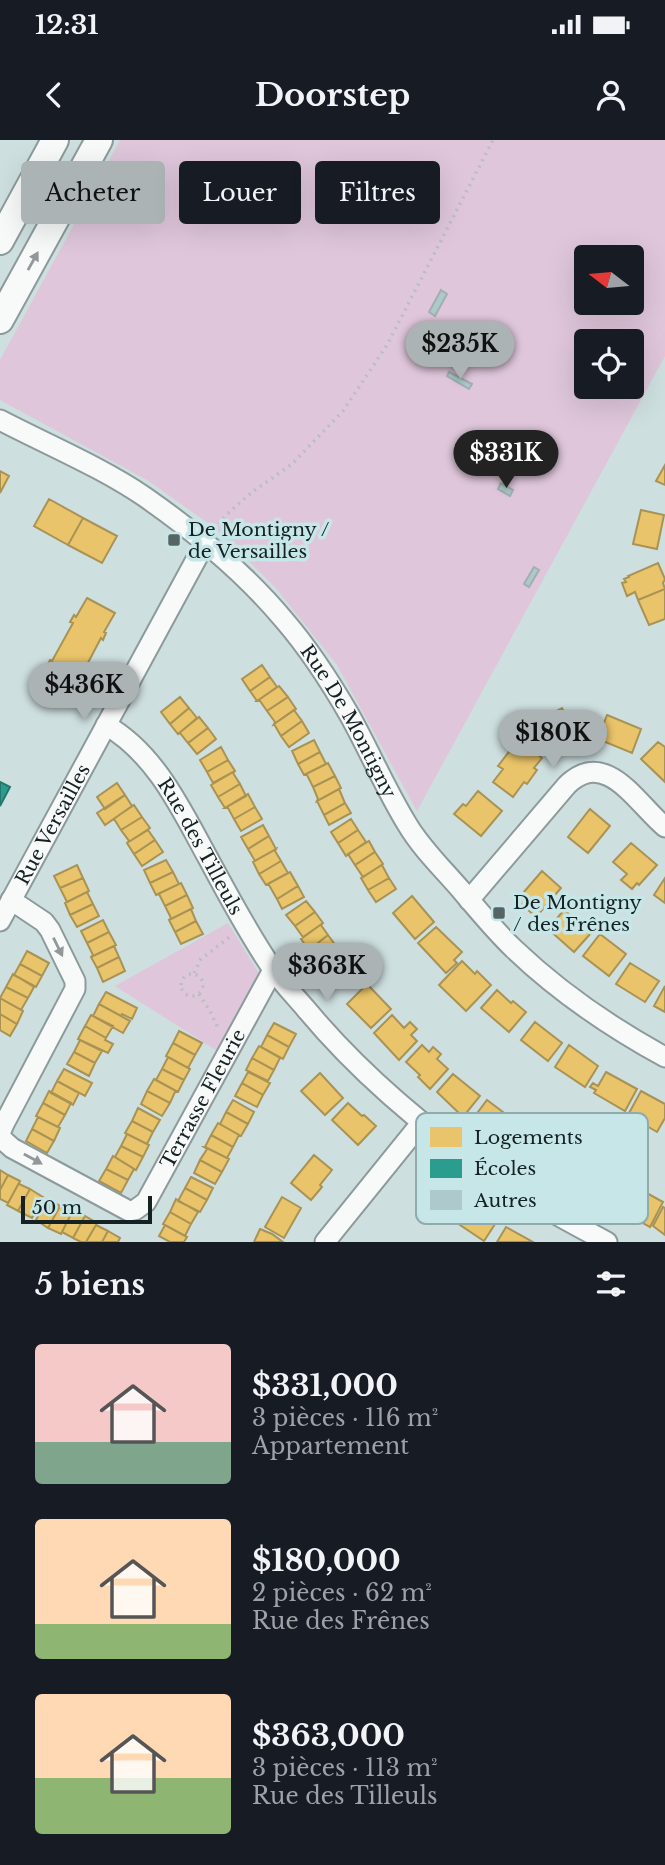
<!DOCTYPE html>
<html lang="fr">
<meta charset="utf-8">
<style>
:root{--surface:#171b24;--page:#242831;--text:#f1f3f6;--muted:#9ea1a6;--accent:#abb3b4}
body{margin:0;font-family:"Libre Baskerville",serif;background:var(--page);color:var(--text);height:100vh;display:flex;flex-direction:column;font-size:26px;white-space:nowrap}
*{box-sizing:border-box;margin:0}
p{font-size:23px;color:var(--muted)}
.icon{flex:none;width:38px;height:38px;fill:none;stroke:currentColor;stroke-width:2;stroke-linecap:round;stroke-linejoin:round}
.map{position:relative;height:1102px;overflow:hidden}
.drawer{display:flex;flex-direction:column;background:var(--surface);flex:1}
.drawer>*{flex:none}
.top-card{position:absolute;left:21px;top:21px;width:623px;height:63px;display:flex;gap:14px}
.needle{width:46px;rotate:286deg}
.tools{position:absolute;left:574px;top:105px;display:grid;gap:14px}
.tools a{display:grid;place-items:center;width:70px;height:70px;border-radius:7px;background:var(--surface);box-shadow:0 7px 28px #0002;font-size:35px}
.scale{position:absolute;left:21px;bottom:18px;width:131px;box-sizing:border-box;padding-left:7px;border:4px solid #152122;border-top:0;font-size:19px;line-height:24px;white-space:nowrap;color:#152122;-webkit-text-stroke:5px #c6e6e8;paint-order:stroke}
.price{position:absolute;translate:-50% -60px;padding:0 16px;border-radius:24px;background:var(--accent);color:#111;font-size:23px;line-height:46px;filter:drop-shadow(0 2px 4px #0008)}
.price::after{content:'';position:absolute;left:50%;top:42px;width:21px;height:16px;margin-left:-10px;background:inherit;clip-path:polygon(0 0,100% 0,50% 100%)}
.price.selected{background:#222;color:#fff}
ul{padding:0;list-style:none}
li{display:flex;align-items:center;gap:21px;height:175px;padding:0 35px}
li span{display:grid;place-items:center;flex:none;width:196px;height:140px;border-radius:7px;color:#555}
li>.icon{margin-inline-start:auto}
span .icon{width:84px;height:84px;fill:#fffc;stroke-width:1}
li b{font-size:30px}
h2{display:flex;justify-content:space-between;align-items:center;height:84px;padding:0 35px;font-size:30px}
.chip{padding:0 24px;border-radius:7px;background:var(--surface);box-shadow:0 7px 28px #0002;font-size:24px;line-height:63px}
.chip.selected{background:var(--accent);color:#111}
.status{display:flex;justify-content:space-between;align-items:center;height:49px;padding:0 35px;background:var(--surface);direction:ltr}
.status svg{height:19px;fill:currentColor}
header{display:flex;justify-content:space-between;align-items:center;height:91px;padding:0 35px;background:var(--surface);font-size:32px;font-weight:800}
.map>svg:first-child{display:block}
.green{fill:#dfc6db;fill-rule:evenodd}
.homes{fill:#e9c46a;stroke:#a99354;stroke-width:2}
.schools{fill:#2a9d8f;stroke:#24786e;stroke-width:2}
.building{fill:#adc9cb;stroke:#a1afb0;stroke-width:2}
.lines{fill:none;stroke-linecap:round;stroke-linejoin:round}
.street-casing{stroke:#8d9a9b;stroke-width:23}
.secondary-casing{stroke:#8d9a9b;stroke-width:30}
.path{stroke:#b9bec0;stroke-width:3.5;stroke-dasharray:2 5;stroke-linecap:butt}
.street{stroke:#f8fafa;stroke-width:19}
.secondary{stroke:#f8fafa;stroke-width:26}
.oneway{fill:#929899}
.poi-dot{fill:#566464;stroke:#c6e6e8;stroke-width:2.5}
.labels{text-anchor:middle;stroke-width:7;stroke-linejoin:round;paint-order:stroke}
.poi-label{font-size:19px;fill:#152122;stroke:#c6e6e8;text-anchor:start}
.street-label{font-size:19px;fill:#152122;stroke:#c6e6e8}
.key{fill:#c6e6e8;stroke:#91abad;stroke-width:2}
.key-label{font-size:19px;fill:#152122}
</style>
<div class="status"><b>12:31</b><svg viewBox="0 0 49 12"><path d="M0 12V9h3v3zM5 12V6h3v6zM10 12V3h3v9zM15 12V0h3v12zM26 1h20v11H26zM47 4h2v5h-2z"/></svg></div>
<header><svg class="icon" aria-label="back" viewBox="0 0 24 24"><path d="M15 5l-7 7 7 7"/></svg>Doorstep<svg class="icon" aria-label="person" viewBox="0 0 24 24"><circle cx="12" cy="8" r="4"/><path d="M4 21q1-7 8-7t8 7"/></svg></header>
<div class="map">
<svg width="665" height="1102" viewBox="0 0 665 1102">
<rect width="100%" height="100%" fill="#cedfe0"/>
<path class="green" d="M120 0H665V216L417 671 337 525 275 447 215 388 147 340 0 260V220ZM586 117H632V163H586ZM586 201H632V247H586Z
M228 783 260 835 219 912 115 846Z"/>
<path class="homes" d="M665 325V345L656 341Z
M0 331 9 336 0 353Z
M49 359 83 378 68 405 34 386Z
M641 370 664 375 657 409 633 404Z
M83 378 117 396 102 423 68 405Z
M658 423 665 439 663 443 665 449 638 460 635 452 627 456 622 443 626 442 624 439 629 437 628 436Z
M665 449V479L649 485 638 460Z
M87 458 115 473 104 492 106 493 103 500 101 498 81 536 83 537 79 544 77 543 67 562 39 546 49 528 47 526 50 520 52 521 73 483 70 482 74 475 76 477Z
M262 525 270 537 250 551 242 539Z
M270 537 277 547 257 561 250 551Z
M279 546 288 557 267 571 260 561H257Z
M180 557 189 568 170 584 161 572Z
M288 557 296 569 274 584 275 582 267 571Z
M189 568 197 578 178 594 170 584Z
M562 568 574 593 545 608 532 584Z
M294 570 302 581 281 596 274 584Z
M607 575 641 589 632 613 598 599Z
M199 577 208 588 188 603 180 593 178 594Z
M302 581 309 593 289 607 281 596Z
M208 588 216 599 197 614 188 603Z
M314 600 320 612 298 624 292 611Z
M518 600 542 618 534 628 537 630 527 644 524 642 513 657 493 642 503 629 498 626Z
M658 602 665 607V642L641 619Z
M221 607 228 620 207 632 200 620Z
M320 612 326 624 304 635 298 624Z
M228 620 235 631 213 643 207 632Z
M328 623 335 636 313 647 307 635H304Z
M235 631 233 633 240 644 218 657 211 645Z
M335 636 341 648 317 661 318 659 313 647Z
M117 643 125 655 105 669 97 657Z
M240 644 246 656 225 668 218 657Z
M339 649 345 663 324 675 317 661Z
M478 651 502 671 481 696 454 674 463 664 466 666Z
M248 654 255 667 234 679 228 668H225Z
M125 655 132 666 105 685 97 673Z
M345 663 351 673 329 685 324 675Z
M134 665 142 677 121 690 114 679 112 680Z
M255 667 262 679 241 691 234 679Z
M590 669 610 686 588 713 568 697Z
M142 677 150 688 127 703 129 701 121 690Z
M351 679 358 690 338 703 331 692Z
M263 685 269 696 248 709 241 697Z
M148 690 155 700 134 714 127 703Z
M358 690 366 702 346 716 338 703Z
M269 696 276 709 255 721 248 709Z
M155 700 163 712 142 726 134 714Z
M369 701 375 712 355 725 348 714Z
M631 703 657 725 639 745 637 743 632 749 621 740 627 734 613 722Z
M276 709 275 711 281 721 259 734 253 722Z
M375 712 383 724 363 737 355 725Z
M166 720 173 732 150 743 144 730Z
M281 721 288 733 266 745 259 734Z
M77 725 83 738 60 748 54 736Z
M382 725 389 738 368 750 361 738Z
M542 731 561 748 536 777 517 760Z
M173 732 179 744 156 755 150 743Z
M290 732 298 746 277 759 269 745H266Z
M83 738 89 751 67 762 60 748Z
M389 738 396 749 376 762 368 750Z
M665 738V763L654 755Z
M181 743 187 755 165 766 159 754 156 755Z
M298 746 304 757 282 769 277 759Z
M87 752 93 764 70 775 65 763Z
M187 755 193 768 169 780 171 778 165 766Z
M412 756 434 782 415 799 393 773Z
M306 761 315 772 295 786 286 775Z
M93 764 99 776 77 787 70 775Z
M191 769 196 781 175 792 169 780Z
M564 770 591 793 574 812 548 789Z
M315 772 323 783 303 797 295 786Z
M103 780 109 792 87 803 81 791Z
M196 781 203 794 181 804 175 792Z
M323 783 321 785 328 795 309 810 301 799Z
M436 787 462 812 454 820 457 823 446 833 418 803Z
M109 792 116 805 91 817 93 815 87 803Z
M600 794 626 814 609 836 583 816Z
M328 795 336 806 317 821 309 810Z
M339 805 348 817 327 831 319 820Z
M114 806 119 817 97 828 91 817Z
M27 811 49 823 42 836 20 824Z
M119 817 125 831 103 842 97 828Z
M348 817 355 828 335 842 327 831Z
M462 821 475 834 477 831 491 845 466 871 439 845Z
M630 823 659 841 645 862 616 844Z
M20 824 42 836 36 847 14 835Z
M13 834 34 847 28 858 6 847Z
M367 844 391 869 371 888 347 864Z
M665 846V872L654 866Z
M6 847 28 858 21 870 0 858Z
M497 850 511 863 513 861 526 872 509 892 481 868Z
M106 852 137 868 132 879 122 874 121 876 99 864Z
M0 858 23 871 17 884 0 874Z
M99 864 130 881 123 893 93 876Z
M0 874 17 884 10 896 0 890Z
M91 875 113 886 106 898 85 886Z
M392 875 404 888 410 882 417 889 411 895 417 901 399 920 374 893Z
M535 882 562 903 548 921 521 900Z
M274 883 296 894 289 907 267 895Z
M85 886 106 898 105 900 113 904 108 913 78 899Z
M179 891 202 903 195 915 173 903Z
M267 895 289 907 283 919 261 907Z
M80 900 102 911 95 923 74 912Z
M173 903 195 915 188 928 166 916Z
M422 905 429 912 433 907 441 914 437 919 448 929 430 949 418 937 420 935 406 922Z
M569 905 598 926 585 947 555 927Z
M259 906 280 918 274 930 252 918Z
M74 912 95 923 89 936 67 924Z
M168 917 190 929 184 940 162 929Z
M252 918 274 930 268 941 246 930Z
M64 929 92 943 85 956 57 941Z
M162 929 184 940 178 952 156 940Z
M248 932 270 943 263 955 242 943Z
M606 932 637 949 625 971 594 953 596 950 590 947 593 943 598 946Z
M320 933 343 958 325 975 301 951Z
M453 934 480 956 463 977 437 952Z
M154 939 178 952H175L170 963 147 951Z
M57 941 79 953 73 965 51 953Z
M242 943 263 955 257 967 235 956Z
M49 951 71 963 65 975 43 963Z
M147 951 170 963 162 976 141 964Z
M641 951 665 964V978L657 992 628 975Z
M233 960 254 972 248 984 226 972Z
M487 960 515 981 501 1001 472 980Z
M43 963 65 975 58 987 36 976Z
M348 963 362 976 364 975 376 986 358 1005 332 980Z
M138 968 160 980 153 992 132 981Z
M226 972 248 984 241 996 220 984Z
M38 977 60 988 54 1001 32 989Z
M132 981 153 992 147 1004 125 993Z
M218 983 239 995 233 1007 211 995Z
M32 989 54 1001 47 1013 26 1001Z
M127 994 149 1005 143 1017 121 1006Z
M211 995 233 1007 227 1018 205 1007Z
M121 1006 143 1017 136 1030 115 1017Z
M204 1007H205L229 1019 222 1032 200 1020 207 1009Z
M314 1015 332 1030 320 1045 322 1047 311 1060 291 1043Z
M113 1016 134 1029 128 1040 106 1029Z
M200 1020 222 1032 215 1044 194 1033Z
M106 1029 128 1040 121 1053 99 1041Z
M0 1030 8 1035 0 1050Z
M8 1035 20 1041 8 1063 0 1059V1050Z
M191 1037 213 1048 207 1060 185 1048Z
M20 1041 19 1044 30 1049 18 1071 7 1065Z
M634 1046 663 1062 650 1087 620 1070Z
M185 1048 207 1060 200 1072 178 1061Z
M30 1049 43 1057 32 1078 18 1071Z
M282 1057 301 1068 284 1098 265 1087Z
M47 1059 60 1066 48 1088 36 1080Z
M176 1059 198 1072 191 1084 170 1072Z
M469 1059 497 1081 484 1101 454 1081Z
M60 1066 72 1072 61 1094 48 1088Z
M663 1067 665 1068V1095L653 1086Z
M73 1070 85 1076 73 1098 62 1092Z
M170 1072 191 1084 185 1096 163 1084Z
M85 1076 97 1083 96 1085 86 1102H81L73 1098Z
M96 1085 108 1091 102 1102H86Z
M165 1085 187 1097 184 1102H170L159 1096Z
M506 1087 533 1102H497Z
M260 1089 272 1094 283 1102H254Z
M108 1091 120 1098 118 1102H102Z"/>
<path class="schools" d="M0 642 10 647 0 666Z"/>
<path class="building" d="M441 150 447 154 435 176 429 172Z
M449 232 472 244 469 249 447 236Z
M501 343 513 350 510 356 498 349Z
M534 427 539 430 529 447 524 444Z"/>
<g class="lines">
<defs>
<g id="street">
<path id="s1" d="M0 280C48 305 101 327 145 357 195 392 245 433 284 480 309 509 331 543 350 576 370 612 386 650 407 684 421 708 443 729 461 750 478 770 495 791 514 809 559 852 610 887 665 917"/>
<path id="s2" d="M106 585C156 614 181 669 208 718 228 755 248 793 272 828 282 843 295 856 306 869 360 934 427 990 496 1038 531 1062 570 1082 607 1102"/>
<path id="s3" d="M11 760 44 782 50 790 75 841V849L4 984 1 991V998L12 1008 129 1071 135 1070 146 1062 273 830"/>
<path d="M469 760 567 645C606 607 637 664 665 687"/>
<path id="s4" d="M0 781 205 403"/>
<path d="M325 1102 422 982"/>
</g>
<path id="secondary" d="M0 101 55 0
M0 180 99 0"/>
</defs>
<use href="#street" class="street-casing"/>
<use href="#secondary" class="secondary-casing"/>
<path class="path" d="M215 390 227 374 251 353 292 324 343 271 387 205 493 0
M194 833 201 819 231 796
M181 845a11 11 0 1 1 22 0a11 11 0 1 1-22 0Z
M199 854 210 871 219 890"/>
<use href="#street" class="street"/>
<use href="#secondary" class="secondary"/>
</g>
<defs><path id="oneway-solid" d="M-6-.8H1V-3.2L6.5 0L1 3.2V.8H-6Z" transform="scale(1.75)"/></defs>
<g class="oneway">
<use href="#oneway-solid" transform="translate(33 121) rotate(-61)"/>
<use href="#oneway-solid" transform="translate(58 807) rotate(64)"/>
<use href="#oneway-solid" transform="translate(33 1019) rotate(29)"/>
</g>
<g class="poi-dot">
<rect x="167" y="393" width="14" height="14" rx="3.5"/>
<rect x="492" y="766" width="14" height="14" rx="3.5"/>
</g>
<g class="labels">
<g class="poi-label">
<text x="188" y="396">De Montigny /<tspan x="188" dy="22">de Versailles</tspan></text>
<text x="513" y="769">De Montigny<tspan x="513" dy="22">/ des Frênes</tspan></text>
</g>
<g class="street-label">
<text dy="7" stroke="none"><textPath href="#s1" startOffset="471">Rue De Montigny</textPath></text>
<text dy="7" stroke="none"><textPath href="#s4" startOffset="110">Rue Versailles</textPath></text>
<text dy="7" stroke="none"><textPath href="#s2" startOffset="156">Rue des Tilleuls</textPath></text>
<text dy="7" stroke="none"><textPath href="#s3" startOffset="567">Terrasse Fleurie</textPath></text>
</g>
</g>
<rect x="416" y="973" width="232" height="111" rx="10" class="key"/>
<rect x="430" y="987" width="32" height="20" fill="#e9c46a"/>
<rect x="430" y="1019" width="32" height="19" fill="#2a9d8f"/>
<rect x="430" y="1050" width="32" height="20" fill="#adc9cb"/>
<g class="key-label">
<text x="474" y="1004">Logements</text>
<text x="474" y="1035">Écoles</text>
<text x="474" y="1067">Autres</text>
</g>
</svg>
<div class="tools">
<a><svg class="needle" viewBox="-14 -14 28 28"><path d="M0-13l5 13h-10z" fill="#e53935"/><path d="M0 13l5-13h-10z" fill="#9ea1a6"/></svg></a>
<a><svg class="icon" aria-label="locate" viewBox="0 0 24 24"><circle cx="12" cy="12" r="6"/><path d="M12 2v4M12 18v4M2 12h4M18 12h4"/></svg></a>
</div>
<div class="scale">50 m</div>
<b class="price" style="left:460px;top:241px">$235K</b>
<b class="price selected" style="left:506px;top:350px">$331K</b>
<b class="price" style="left:84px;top:582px">$436K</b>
<b class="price" style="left:553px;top:630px">$180K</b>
<b class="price" style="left:327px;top:863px">$363K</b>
<div class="top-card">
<a class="chip selected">Acheter</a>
<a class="chip">Louer</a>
<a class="chip">Filtres</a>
</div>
</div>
<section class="drawer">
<h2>5 biens<svg class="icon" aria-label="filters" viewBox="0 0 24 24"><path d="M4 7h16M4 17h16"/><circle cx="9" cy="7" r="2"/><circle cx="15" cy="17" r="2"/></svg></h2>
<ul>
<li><span style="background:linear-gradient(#f6c9c9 70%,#7fa58c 0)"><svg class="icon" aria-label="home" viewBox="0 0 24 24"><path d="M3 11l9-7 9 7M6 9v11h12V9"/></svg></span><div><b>$331,000</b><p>3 pièces · 116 m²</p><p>Appartement</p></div></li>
<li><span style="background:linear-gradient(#ffd9b3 75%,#8fb573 0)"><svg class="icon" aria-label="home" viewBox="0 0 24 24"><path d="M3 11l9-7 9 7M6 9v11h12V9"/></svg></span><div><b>$180,000</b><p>2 pièces · 62 m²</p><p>Rue des Frênes</p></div></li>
<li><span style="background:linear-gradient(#ffd9b3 60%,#8fb573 0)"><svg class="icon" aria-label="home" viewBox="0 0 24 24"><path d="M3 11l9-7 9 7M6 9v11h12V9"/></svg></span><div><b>$363,000</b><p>3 pièces · 113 m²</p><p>Rue des Tilleuls</p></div></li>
</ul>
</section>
